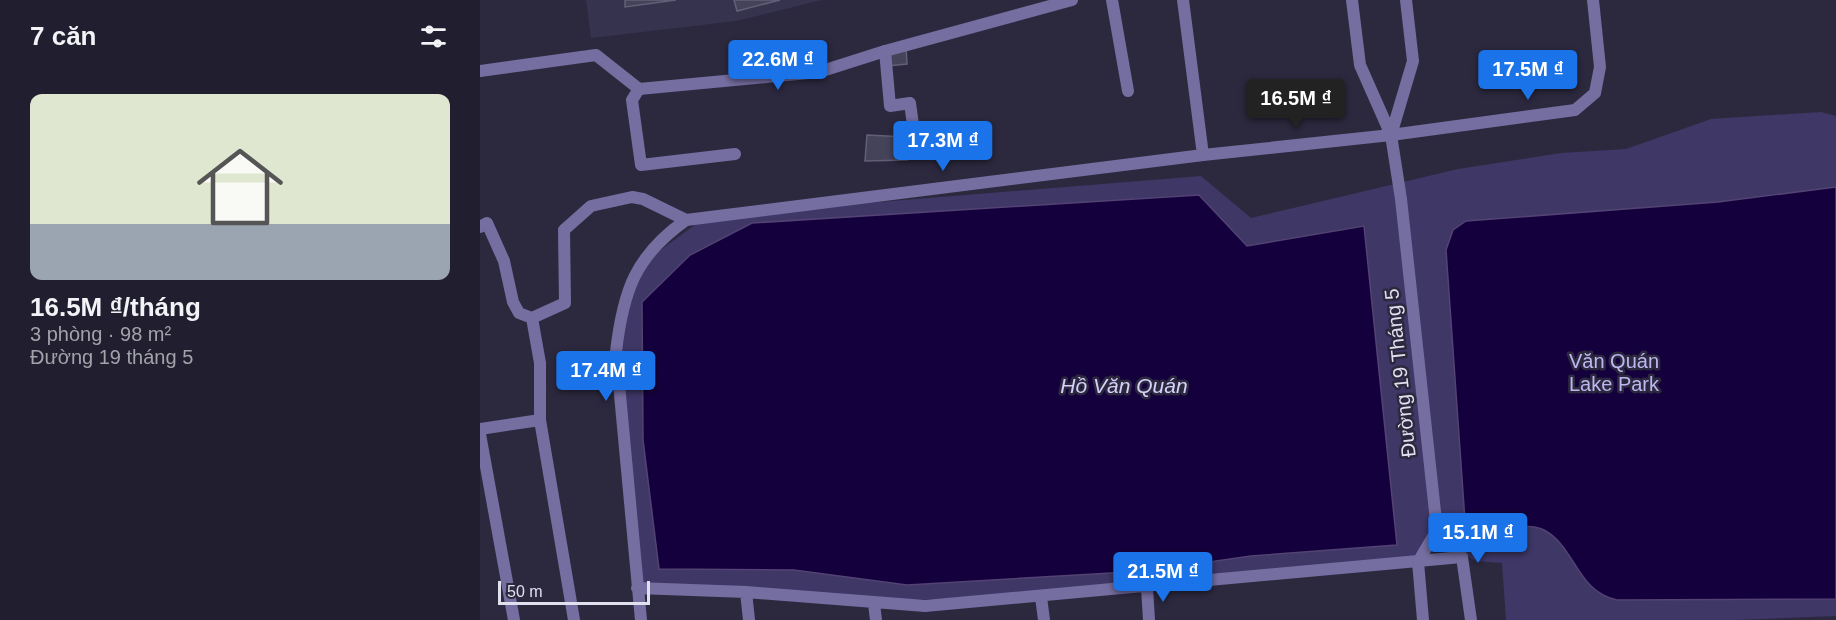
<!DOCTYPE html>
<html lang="vi">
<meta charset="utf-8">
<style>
:root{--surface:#211f2f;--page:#292737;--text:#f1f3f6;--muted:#a2a2aa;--accent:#1a73e8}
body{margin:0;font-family:Helvetica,sans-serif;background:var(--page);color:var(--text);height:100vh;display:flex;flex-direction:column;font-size:22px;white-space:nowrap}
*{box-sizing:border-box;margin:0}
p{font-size:20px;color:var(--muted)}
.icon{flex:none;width:33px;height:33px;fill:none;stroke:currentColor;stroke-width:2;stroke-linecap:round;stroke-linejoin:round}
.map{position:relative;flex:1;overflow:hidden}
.sheet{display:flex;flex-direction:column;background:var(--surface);width:480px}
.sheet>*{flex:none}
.scale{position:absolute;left:18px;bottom:15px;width:152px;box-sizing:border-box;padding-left:6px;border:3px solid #e1e0ee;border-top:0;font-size:16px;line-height:21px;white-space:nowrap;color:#e1e0ee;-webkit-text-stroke:4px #2c293f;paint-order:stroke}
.price{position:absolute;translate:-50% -51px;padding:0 14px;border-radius:6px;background:var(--accent);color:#fff;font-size:20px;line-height:39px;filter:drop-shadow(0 2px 3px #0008)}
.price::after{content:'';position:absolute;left:50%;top:36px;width:18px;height:14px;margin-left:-9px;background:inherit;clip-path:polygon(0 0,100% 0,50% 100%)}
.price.active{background:#222;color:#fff}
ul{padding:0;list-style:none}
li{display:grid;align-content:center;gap:12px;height:318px;padding:0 30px}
li span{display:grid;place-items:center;height:186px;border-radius:12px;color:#555}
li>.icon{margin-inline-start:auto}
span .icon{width:108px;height:108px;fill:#fffc;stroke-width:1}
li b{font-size:26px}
h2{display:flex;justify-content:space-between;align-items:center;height:72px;padding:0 30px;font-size:26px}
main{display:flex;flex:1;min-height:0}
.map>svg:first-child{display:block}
.built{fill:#36334e}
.green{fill:#3f3766}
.water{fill:#15003e;stroke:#524373;stroke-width:1.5}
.building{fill:#45435a;stroke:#625f78;stroke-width:1.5}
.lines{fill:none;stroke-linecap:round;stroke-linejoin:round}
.service{stroke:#756ea0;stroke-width:12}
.minor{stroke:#756ea0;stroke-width:12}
.tertiary{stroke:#756ea0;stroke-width:12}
.labels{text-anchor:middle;stroke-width:5;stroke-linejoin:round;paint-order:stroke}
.park-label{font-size:20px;fill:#bdb6f2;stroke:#2c293f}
.street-label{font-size:20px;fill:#e1e0ee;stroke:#2c293f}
.water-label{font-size:21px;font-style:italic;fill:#d4d0f9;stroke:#2c293f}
</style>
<main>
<section class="sheet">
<h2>7 căn<svg class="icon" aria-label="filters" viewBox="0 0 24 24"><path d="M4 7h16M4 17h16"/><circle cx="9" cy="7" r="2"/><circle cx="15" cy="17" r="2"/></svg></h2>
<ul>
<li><span style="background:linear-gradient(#dfe7d0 70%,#9aa5b1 0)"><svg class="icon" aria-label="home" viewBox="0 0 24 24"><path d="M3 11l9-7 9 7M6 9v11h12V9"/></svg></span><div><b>16.5M ₫/tháng</b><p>3 phòng · 98 m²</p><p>Đường 19 tháng 5</p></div></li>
</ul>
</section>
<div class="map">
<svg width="1356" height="620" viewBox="0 0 1356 620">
<rect width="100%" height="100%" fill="#2c293f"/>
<path class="built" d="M106 0H342L256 21 111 38Z"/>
<path class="green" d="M1341 112 1356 116V616L1256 620H1026L1022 563 995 561 972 546 967 525 932 558 536 596 429 600 160 586 140 353 143 316 167 260 227 216 721 176 771 218 978 169 1081 153 1146 149 1231 119Z"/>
<path class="water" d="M1356 187V599L1137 600C1096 591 1096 547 1064 530 1038 517 1007 546 985 521L966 250 973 230 986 221 1238 202Z
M719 195 767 246 884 226 917 545 771 556 666 571 427 585 314 570 179 569 163 440 162 302 210 255 272 223Z"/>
<path class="building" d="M145 0H196L145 7Z
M254 0H300L257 11Z
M426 47 427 64 407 66 405 51Z
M387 135 426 137 427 160 385 161Z"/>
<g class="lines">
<path class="service" d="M405 51 410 106 430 103 437 154
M159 89 152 100 161 165 255 154
M0 227 7 223 24 261 33 302 39 313 52 318 85 303 84 230 111 206 152 197 163 199 206 220
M52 318 60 363V420L94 620
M0 429 60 420
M0 434 34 620"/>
<path class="minor" d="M632 0 648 91
M872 0 880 65 911 135
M0 71 116 55 159 89 339 72 405 51 592 0
M911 135 1095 110 1115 93 1120 67 1113 0
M911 135 933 61 926 0
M157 588 266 592 445 606 982 557
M667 588 669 620
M266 592 269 620
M561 597 564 620
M394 604 396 620
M161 620 136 352C143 291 155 256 206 220L723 155"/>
<path class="tertiary" d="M703 0 723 155 911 135 921 199 957 530 982 557 991 620
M943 620 938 562 957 530"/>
</g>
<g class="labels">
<g class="park-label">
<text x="1134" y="368">Văn Quán<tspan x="1134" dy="23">Lake Park</tspan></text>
</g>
<g class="street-label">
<text transform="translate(920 373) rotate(-96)" y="7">Đường 19 Tháng 5</text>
</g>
<g class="water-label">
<text x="644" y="393">Hồ Văn Quán</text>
</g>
</g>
</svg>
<div class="scale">50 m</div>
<b class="price" style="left:298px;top:91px">22.6M ₫</b>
<b class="price" style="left:1048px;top:101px">17.5M ₫</b>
<b class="price active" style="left:816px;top:130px">16.5M ₫</b>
<b class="price" style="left:463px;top:172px">17.3M ₫</b>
<b class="price" style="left:126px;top:402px">17.4M ₫</b>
<b class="price" style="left:998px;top:564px">15.1M ₫</b>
<b class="price" style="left:683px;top:603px">21.5M ₫</b>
</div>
</main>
